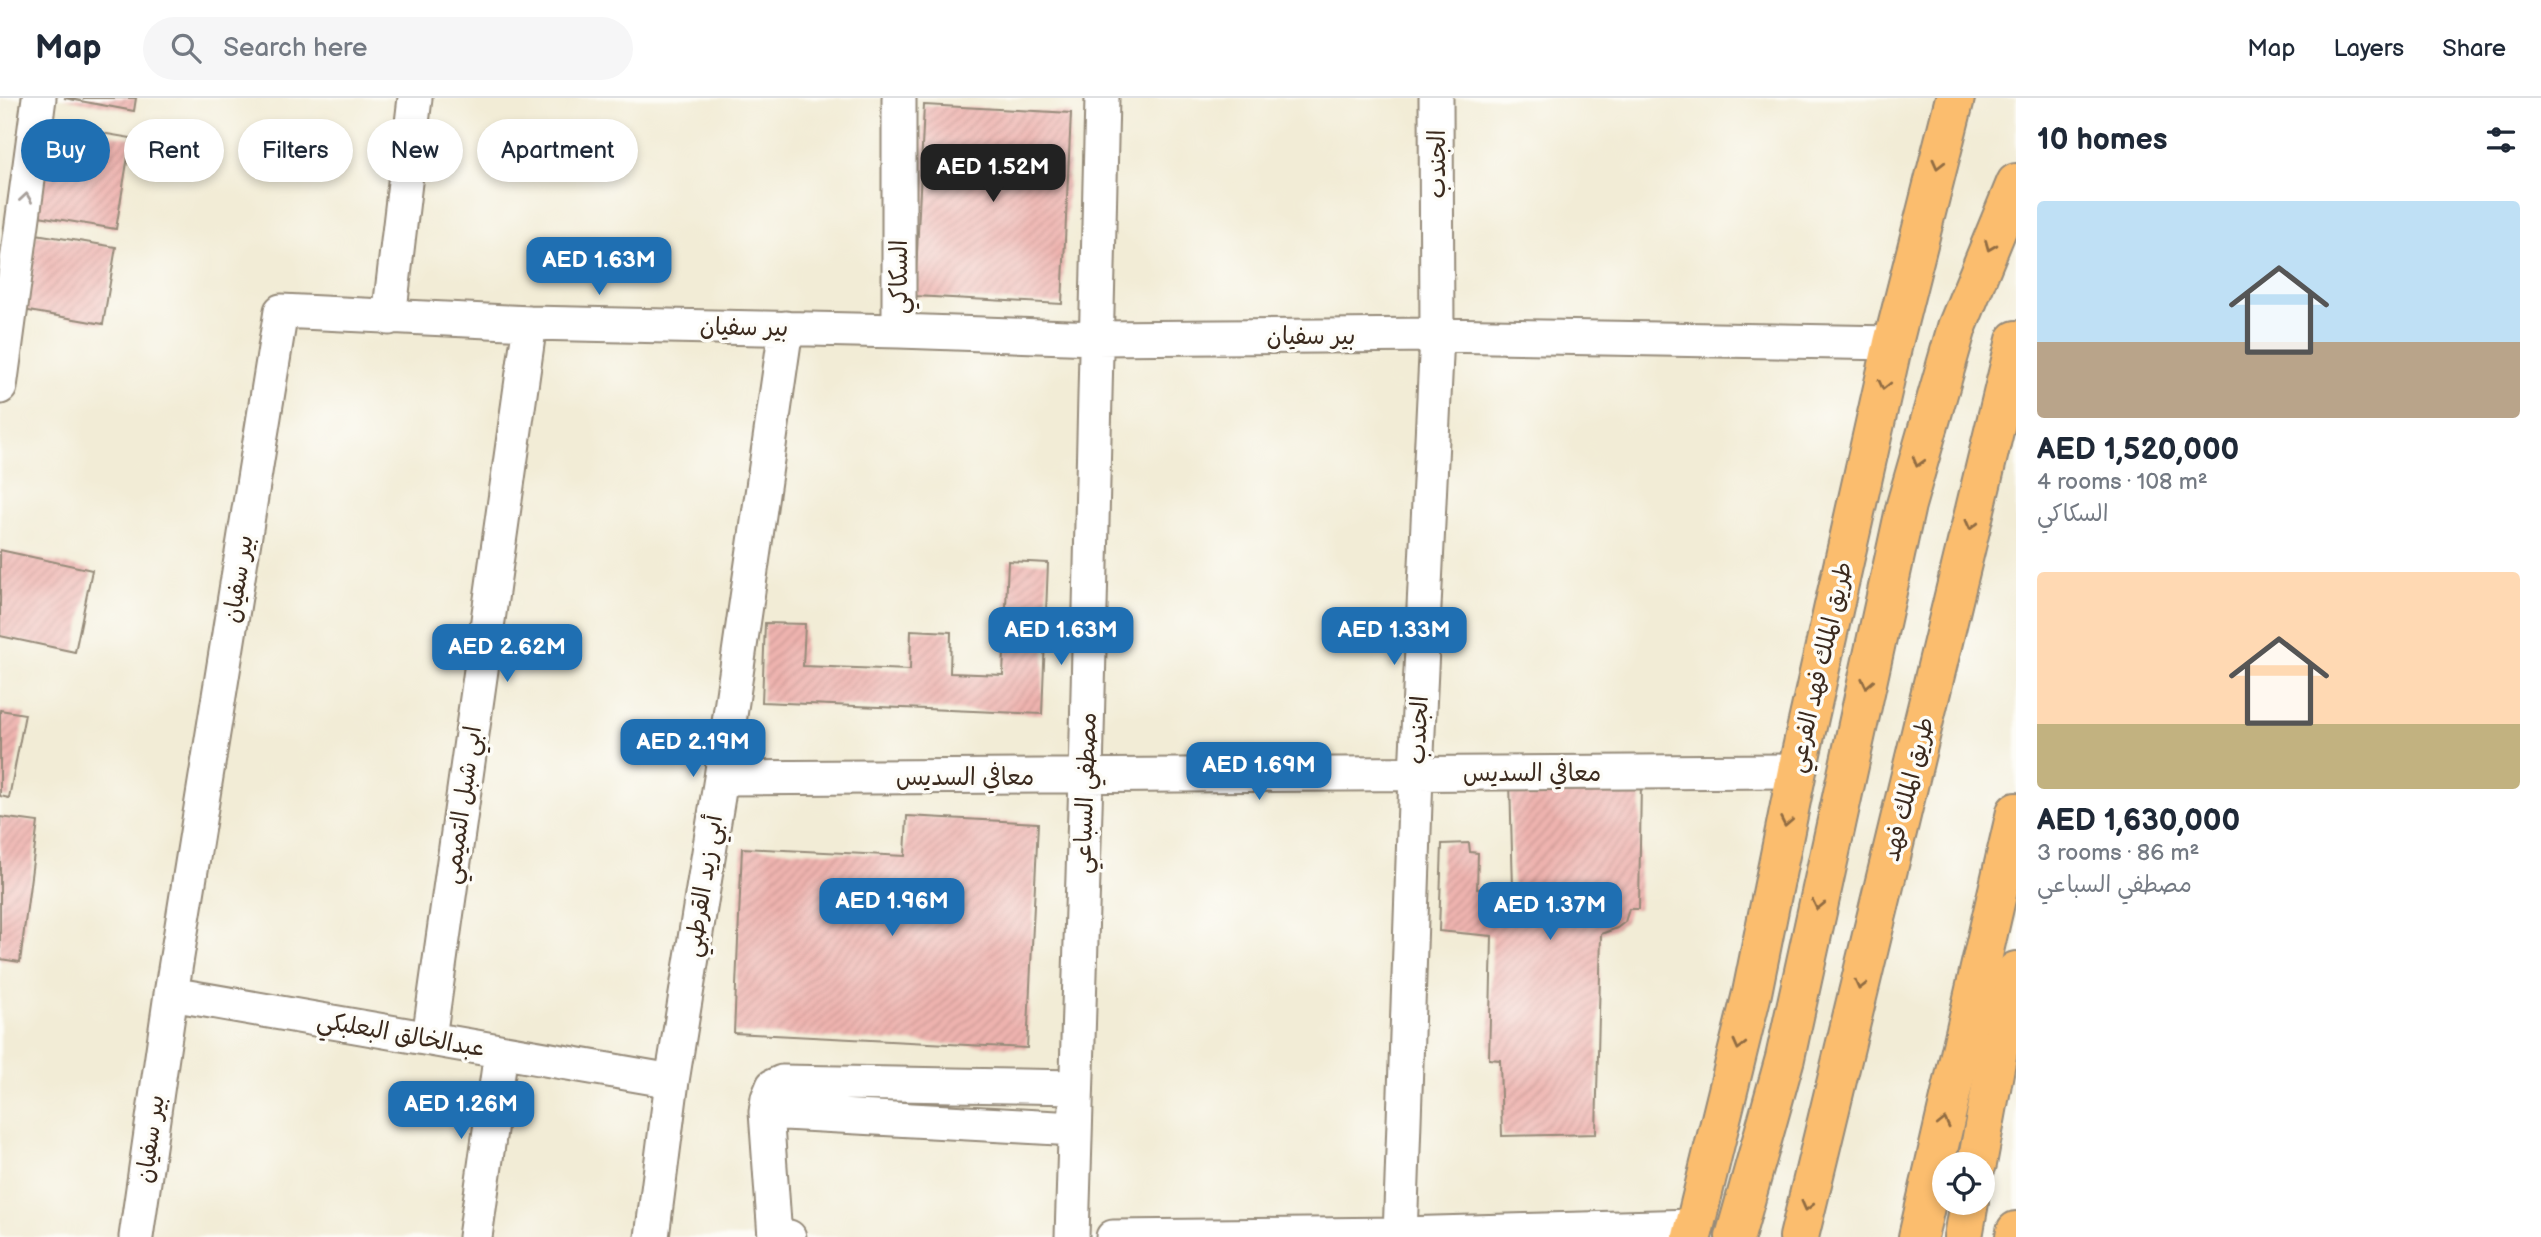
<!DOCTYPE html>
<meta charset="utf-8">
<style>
:root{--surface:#fff;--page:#f6f6f7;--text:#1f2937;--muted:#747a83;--line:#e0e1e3;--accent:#1f6fb2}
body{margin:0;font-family:"Balsamiq Sans","Playpen Sans Arabic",sans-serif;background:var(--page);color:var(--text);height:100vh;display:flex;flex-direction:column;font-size:26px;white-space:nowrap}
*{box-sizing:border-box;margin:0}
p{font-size:23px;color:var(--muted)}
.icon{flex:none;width:38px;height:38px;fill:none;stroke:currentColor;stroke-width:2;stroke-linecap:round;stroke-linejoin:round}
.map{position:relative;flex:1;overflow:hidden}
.details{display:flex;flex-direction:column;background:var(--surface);width:525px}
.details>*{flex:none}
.hud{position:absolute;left:21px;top:21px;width:665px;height:63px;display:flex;gap:14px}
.tools{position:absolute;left:1932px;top:1054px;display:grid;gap:14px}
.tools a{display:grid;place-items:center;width:63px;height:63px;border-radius:50%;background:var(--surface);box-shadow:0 4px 10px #0003;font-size:35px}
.price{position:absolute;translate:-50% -60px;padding:0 16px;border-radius:14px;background:var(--accent);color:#fff;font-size:23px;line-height:46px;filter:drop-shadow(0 2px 4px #0008)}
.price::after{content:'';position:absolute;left:50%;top:42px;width:21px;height:16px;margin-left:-10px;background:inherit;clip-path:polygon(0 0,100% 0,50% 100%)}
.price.active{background:#222;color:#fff}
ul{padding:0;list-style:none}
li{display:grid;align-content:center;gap:14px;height:371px;padding:0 21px}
li span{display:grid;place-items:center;height:217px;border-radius:7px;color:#555}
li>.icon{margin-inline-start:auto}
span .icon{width:126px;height:126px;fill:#fffc;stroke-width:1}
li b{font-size:30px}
h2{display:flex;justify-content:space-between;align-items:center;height:84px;padding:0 21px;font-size:30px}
.tag{padding:0 24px;border-radius:32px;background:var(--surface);box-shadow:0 4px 10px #0003;font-size:24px;line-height:63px}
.tag.active{background:var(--accent);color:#fff}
header{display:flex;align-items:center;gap:42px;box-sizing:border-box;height:98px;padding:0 35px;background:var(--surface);border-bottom:2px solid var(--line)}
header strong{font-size:33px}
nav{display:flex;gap:38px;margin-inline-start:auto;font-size:24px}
.search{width:490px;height:63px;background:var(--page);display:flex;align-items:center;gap:18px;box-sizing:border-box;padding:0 24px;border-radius:38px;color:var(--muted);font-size:26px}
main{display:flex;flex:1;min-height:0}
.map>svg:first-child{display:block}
.building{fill:url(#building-hatch)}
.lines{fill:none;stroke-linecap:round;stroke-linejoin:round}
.minor-casing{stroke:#968b7a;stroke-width:37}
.major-casing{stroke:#968b7a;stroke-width:42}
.highway-casing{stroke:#968b7a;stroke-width:42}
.minor{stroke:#fff;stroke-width:33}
.major{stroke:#fbbd6e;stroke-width:38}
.highway{stroke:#fbbd6e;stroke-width:38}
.oneway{stroke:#916c42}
.oneway2{stroke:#a79f9a}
.labels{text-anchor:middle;stroke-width:7;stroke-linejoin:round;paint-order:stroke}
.street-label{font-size:24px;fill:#3b2a1e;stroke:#fdfcf7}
</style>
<header>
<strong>Map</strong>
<div class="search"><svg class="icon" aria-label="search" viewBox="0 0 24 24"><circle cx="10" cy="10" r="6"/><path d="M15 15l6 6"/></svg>Search here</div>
<nav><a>Map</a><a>Layers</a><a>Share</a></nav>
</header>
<main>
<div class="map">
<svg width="2016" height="1139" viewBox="0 0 2016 1139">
<defs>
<pattern id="building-hatch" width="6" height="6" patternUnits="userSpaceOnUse" patternTransform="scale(1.75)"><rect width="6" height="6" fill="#eeb3af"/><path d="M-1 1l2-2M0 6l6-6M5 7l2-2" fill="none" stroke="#cd9a96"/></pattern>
</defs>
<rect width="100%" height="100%" fill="#fdfcf7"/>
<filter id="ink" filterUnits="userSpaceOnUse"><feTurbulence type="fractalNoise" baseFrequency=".0143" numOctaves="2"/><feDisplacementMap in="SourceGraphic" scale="14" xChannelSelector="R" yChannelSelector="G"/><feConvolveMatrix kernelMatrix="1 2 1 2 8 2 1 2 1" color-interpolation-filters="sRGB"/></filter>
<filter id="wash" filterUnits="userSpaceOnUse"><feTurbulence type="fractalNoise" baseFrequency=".00686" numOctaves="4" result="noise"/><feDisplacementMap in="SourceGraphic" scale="28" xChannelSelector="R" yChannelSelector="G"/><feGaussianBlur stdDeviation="1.57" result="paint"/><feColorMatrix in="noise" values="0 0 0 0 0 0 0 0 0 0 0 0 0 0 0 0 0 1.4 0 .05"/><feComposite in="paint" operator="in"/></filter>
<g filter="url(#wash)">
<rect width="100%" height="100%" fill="#f2ecd6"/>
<g id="blocks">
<path class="building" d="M64 0H136L134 13Z
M924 7 1071 15 1062 206 915 198Z
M48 26 131 40 116 131 33 117Z
M36 136 116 149 103 226 23 212Z
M0 452 92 472 75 554 0 538Z
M1008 463 1048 465 1042 616 762 604 765 525 805 526 803 568 910 572 911 532 951 534 950 575 1003 577Z
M0 612 25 616 9 700 0 698Z
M1641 683 1639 811H1629L1625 824 1617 830 1601 836 1596 1036 1502 1038 1500 962 1489 961 1492 838 1439 833 1442 746 1469 745 1470 754 1478 755 1477 791 1513 790 1510 684Z
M907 718 1038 725 1027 950 734 935 742 750 905 758Z
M0 719 38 724 20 864 0 861Z"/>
</g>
</g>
<g filter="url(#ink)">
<use href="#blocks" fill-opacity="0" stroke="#968b7a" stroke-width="2"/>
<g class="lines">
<defs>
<path id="minor" d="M389 220 415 0
M899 233V0
M0 289 39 0
M721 680 1797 673
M171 896 672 983
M429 940 530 225
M766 1014 768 1000 773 988 782 984 1076 989
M136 1139 171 896 281 213 530 225 899 233 1096 240 1437 237 1893 245
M475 1139 501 954
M652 1139 672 983 721 680 786 230
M789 1139H775L766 1014 1075 1031
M1072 1139 1086 679 1102 0
M1113 1139 1400 1136 1695 1128
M1400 1139 1416 676 1437 237 1436 0"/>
<path id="major" d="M1977 1066 2002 931 2016 873
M1692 1139 1752 895 1797 673 1893 245 1955 0
M1735 1139 1785 960 1906 407 1957 229 2016 85
M1963 1139 1969 1104
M2015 1139 2016 1133"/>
<path id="highway" d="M1799 1139 2016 242
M1918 1139 2016 714"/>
</defs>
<use href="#minor" class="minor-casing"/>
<use href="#major" class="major-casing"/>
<use href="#highway" class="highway-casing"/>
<use href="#minor" class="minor"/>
<use href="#major" class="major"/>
<use href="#highway" class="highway"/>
</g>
<defs><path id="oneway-chevron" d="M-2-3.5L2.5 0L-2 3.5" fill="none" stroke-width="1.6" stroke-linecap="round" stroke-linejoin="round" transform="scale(1.75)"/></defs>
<g class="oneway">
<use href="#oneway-chevron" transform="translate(1938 66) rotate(104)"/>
<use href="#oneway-chevron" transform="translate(1990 148) rotate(112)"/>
<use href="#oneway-chevron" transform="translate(1884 287) rotate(103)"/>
<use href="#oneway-chevron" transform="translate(1918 364) rotate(106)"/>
<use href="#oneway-chevron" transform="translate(1971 427) rotate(104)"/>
<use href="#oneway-chevron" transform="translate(1867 585) rotate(102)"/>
<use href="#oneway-chevron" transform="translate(1786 724) rotate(101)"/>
<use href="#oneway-chevron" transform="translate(1818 807) rotate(102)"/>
<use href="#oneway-chevron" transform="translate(1860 887) rotate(104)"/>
<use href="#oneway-chevron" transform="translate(1739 947) rotate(104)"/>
<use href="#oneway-chevron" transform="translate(1944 1025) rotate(-77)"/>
<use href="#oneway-chevron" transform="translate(1807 1108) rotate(104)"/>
</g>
<use class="oneway2" href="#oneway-chevron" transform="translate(26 100) rotate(-82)"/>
</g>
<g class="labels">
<g class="street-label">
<text transform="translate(1437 66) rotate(-90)" y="8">الجندب</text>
<text transform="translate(899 179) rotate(-90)" y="8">السكاكي</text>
<text transform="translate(744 229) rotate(1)" y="8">بير سفيان</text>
<text x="1311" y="246">بير سفيان</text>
<text transform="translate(238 481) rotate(-81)" y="8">بير سفيان</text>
<text transform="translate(1820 569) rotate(-77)" y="8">طريق الملك فهد الفرعي</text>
<text transform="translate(1418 632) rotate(-87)" y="8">الجندب</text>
<text x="1532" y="683">معافي السديس</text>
<text x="965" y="687">معافي السديس</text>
<text transform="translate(1908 691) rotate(-76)" y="8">طريق الملك فهد</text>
<text transform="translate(1085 695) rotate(-88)" y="8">مصطفي السباعي</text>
<text transform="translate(462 707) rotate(-82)" y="8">ابي شبل التميمي</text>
<text transform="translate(703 788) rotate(-81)" y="8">أبي زيد القرطبي</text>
<text transform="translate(401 936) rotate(10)" y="8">عبدالخالق البعلبكي</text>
<text transform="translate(150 1041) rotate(-82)" y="8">بير سفيان</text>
</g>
</g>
</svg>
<div class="tools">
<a><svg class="icon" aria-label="locate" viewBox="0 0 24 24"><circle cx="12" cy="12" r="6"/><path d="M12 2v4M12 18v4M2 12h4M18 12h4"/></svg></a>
</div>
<b class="price active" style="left:993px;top:106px">AED 1.52M</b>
<b class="price" style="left:599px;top:199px">AED 1.63M</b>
<b class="price" style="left:1061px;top:569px">AED 1.63M</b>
<b class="price" style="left:1394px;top:569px">AED 1.33M</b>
<b class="price" style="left:507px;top:586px">AED 2.62M</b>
<b class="price" style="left:693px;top:681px">AED 2.19M</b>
<b class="price" style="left:1259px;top:704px">AED 1.69M</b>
<b class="price" style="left:892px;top:840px">AED 1.96M</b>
<b class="price" style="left:1550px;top:844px">AED 1.37M</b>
<b class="price" style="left:461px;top:1043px">AED 1.26M</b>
<div class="hud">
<a class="tag active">Buy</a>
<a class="tag">Rent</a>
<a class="tag">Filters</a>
<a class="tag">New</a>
<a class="tag">Apartment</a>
</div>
</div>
<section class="details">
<h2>10 homes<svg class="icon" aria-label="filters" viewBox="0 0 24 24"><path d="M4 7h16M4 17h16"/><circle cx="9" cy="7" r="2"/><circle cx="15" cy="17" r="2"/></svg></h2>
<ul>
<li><span style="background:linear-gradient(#bfe0f5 65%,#b9a48a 0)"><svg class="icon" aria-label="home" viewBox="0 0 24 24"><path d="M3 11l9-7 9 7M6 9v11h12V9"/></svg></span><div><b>AED 1,520,000</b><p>4 rooms · 108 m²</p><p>السكاكي</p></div></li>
<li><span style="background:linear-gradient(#ffd9b3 70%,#c2b280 0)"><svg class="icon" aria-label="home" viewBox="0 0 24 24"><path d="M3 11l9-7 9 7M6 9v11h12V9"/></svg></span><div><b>AED 1,630,000</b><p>3 rooms · 86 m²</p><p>مصطفي السباعي</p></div></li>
</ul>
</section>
</main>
